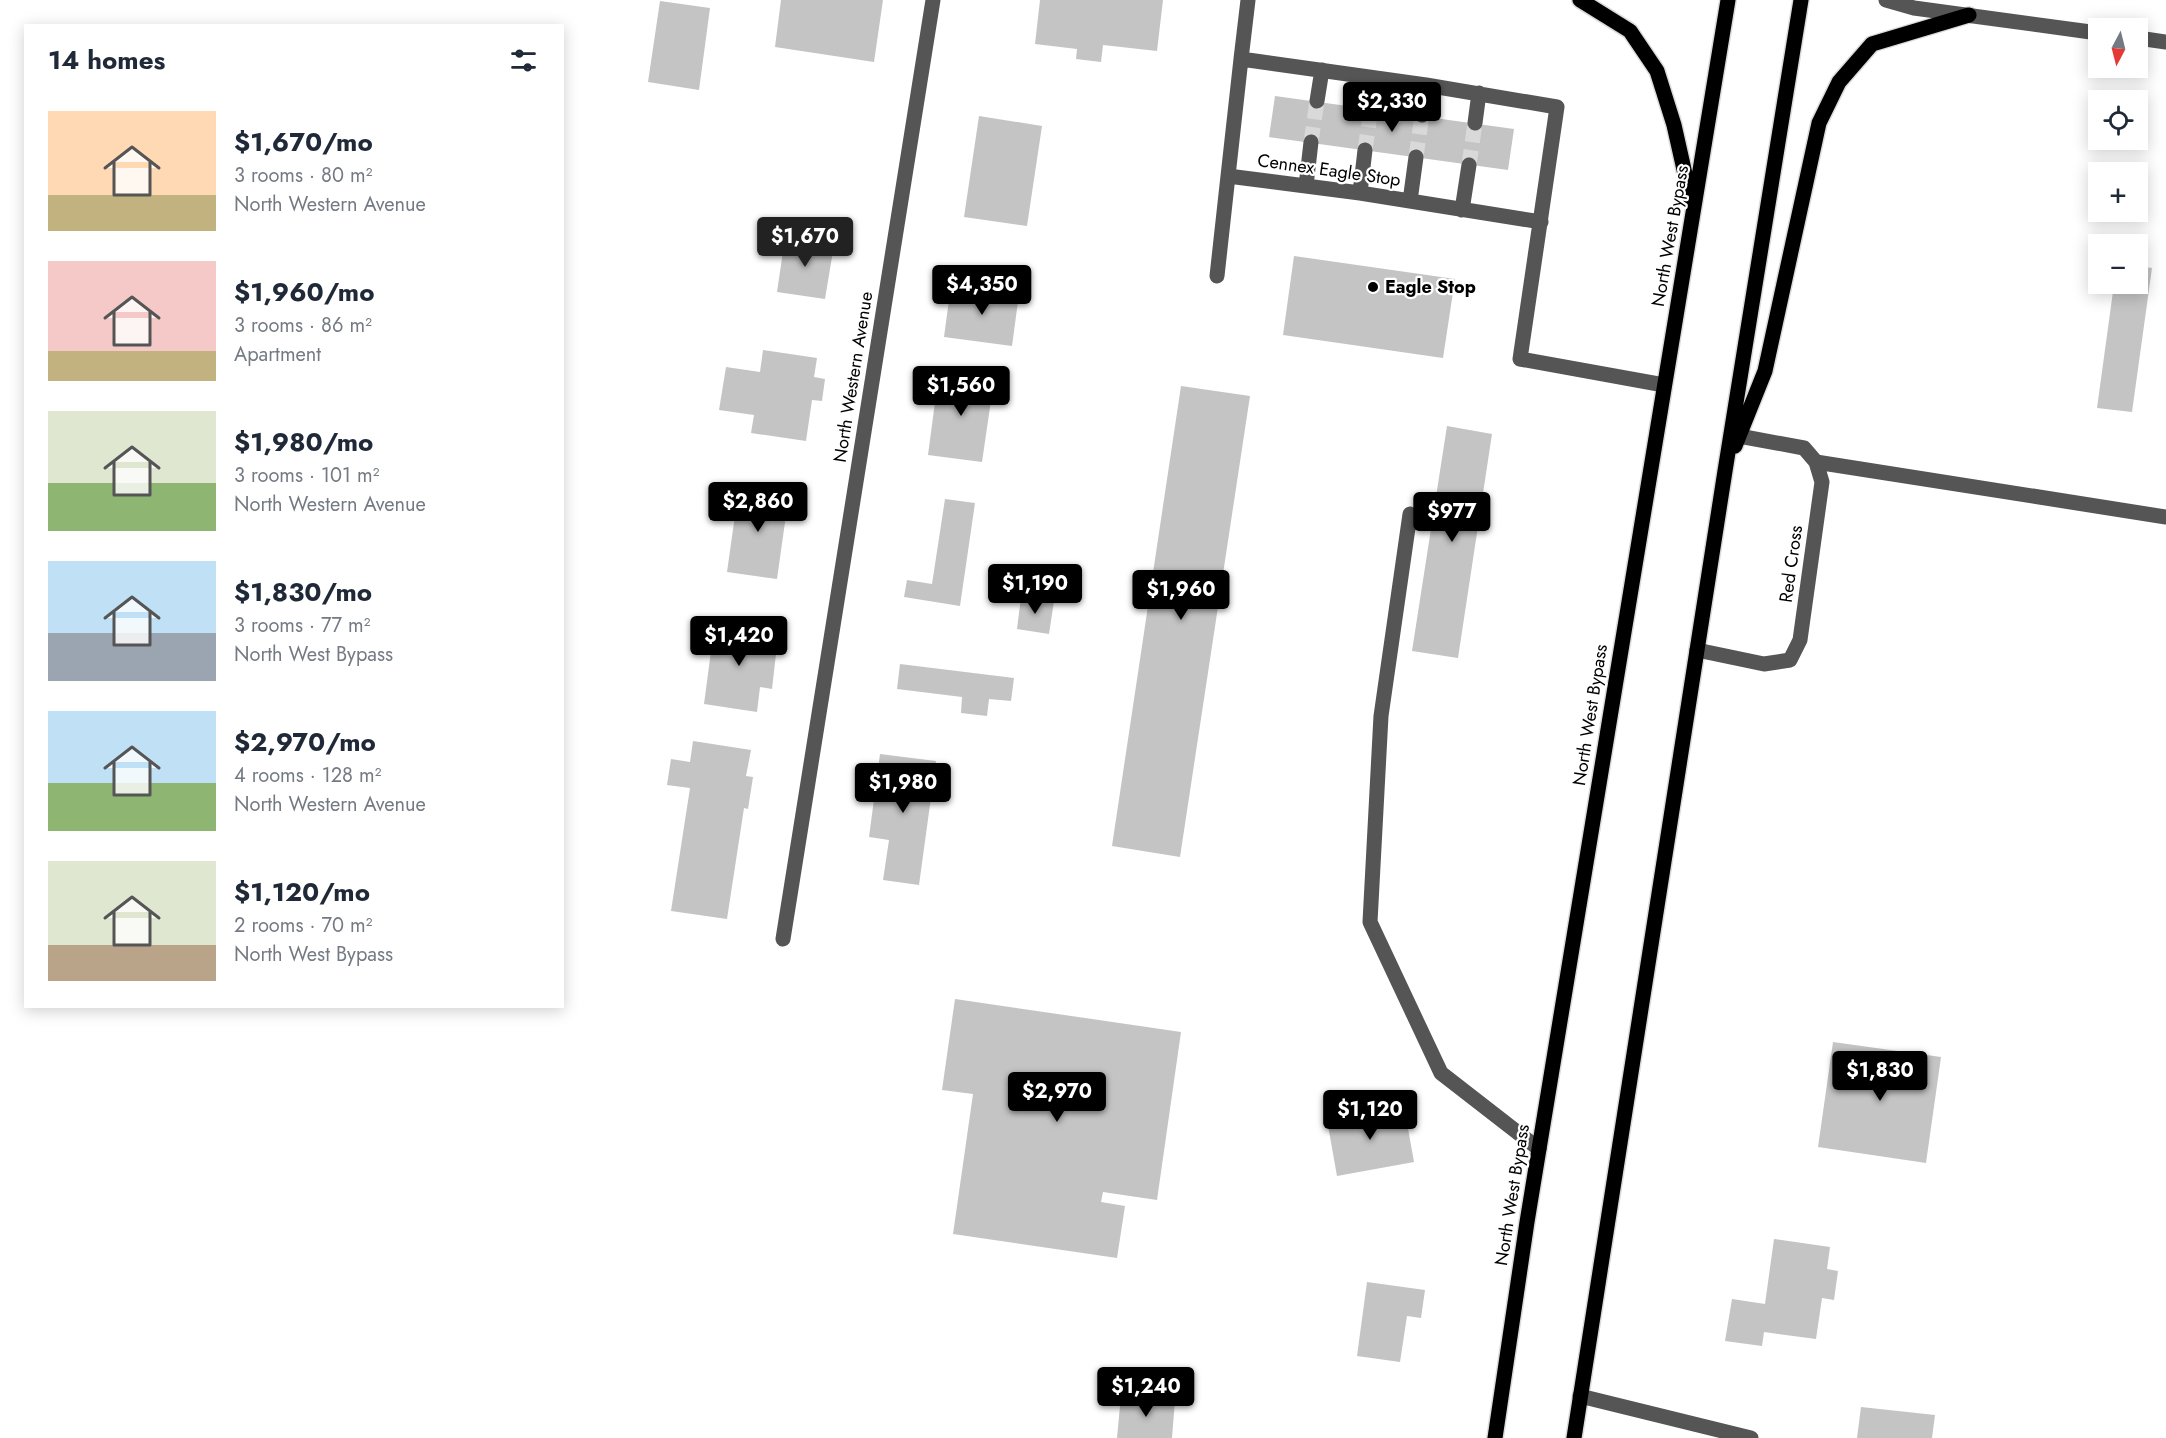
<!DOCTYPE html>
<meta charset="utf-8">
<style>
:root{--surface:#fff;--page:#f6f6f7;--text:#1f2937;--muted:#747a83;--accent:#000}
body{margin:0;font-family:Jost,sans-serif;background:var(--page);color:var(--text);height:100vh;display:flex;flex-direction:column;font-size:22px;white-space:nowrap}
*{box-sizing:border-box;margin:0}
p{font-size:20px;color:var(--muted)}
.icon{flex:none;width:33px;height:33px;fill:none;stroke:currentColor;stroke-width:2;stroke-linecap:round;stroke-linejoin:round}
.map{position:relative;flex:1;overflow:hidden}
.details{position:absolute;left:24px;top:24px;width:540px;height:984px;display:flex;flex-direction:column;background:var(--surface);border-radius:0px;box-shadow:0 3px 15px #0003}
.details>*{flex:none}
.needle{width:39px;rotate:187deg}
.fabs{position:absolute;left:2088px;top:18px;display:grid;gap:12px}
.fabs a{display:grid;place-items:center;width:60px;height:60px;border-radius:0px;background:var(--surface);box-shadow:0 3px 15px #0003;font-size:30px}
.price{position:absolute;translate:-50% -51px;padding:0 14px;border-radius:6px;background:var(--accent);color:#fff;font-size:20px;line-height:39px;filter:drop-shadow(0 2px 3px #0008)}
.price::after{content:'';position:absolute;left:50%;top:36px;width:18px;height:14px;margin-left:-9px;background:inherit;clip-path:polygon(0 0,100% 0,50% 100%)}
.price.selected{background:#222;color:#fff}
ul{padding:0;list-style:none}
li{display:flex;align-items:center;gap:18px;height:150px;padding:0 24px}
li span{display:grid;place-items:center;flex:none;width:168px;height:120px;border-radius:0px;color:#555}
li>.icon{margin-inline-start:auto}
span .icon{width:72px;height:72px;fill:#fffc;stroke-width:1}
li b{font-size:26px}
h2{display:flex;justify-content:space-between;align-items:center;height:72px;padding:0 24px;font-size:26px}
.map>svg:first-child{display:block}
.building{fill:#c4c4c4}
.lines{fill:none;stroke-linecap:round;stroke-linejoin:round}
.minor-tunnel{stroke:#d9d9d9;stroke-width:15;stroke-dasharray:15 8;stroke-linecap:butt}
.major-casing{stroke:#dbdbdb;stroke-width:18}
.minor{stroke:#555;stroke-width:15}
.major{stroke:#000;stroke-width:15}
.poi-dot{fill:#000;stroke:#fff;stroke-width:2}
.labels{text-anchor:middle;stroke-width:4.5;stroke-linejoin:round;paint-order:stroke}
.street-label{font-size:18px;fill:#000;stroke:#fff}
.poi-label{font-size:18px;font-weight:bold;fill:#000;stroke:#fff;text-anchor:start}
</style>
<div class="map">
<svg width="2166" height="1438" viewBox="0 0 2166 1438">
<rect width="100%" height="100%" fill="#fff"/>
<path class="building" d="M781 0H883L874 62 775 47Z
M1040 0H1163L1157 51 1103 45 1101 62 1076 59 1077 49 1035 44Z
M660 1 710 8 699 90 648 82Z
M1275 96 1514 129 1508 170 1269 137Z
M979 116 1042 126 1027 226 964 217Z
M785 238 834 245 825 299 777 292Z
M1294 256 1455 279 1443 358 1283 335Z
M2138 266 2152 268 2132 412 2097 408 2114 284H2138Z
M951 285 1019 294 1012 346 944 337Z
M763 350 817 358 814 377 825 379 822 401 812 400 806 441 751 433 754 415 719 410 726 367 760 372Z
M939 372 994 380 982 462 928 455Z
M1181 386 1250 396 1180 857 1112 846Z
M1447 426 1492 434 1458 658 1412 651Z
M739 487 789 494 777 579 727 572Z
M945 499 975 503 960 606 904 597 907 580 932 584Z
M1021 597 1054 601 1049 634 1017 629Z
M715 621 770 629 766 653 776 654 772 689 760 687 757 712 704 704Z
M900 664 1014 678 1011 701 989 699 987 716 961 713 962 697 897 689Z
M693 741 751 750 746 776 753 777 748 809 744 808 727 919 671 911 690 788 667 785 671 759 690 762Z
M880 754 936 761 919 885 883 880 889 840 869 837Z
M955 999 1181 1032 1157 1200 1103 1192 1101 1202 1125 1206 1117 1258 953 1234 973 1094 942 1090Z
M1833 1042 1941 1057 1926 1163 1818 1147Z
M1404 1106 1414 1162 1337 1176 1327 1120Z
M1774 1239 1830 1247 1827 1269 1838 1271 1834 1300 1822 1298 1816 1339 1764 1332 1762 1346 1725 1341 1732 1299 1765 1304Z
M1367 1282 1425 1290 1421 1318 1407 1316 1400 1362 1357 1356Z
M1121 1395 1175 1400 1172 1438H1117Z
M1861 1407 1935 1415 1932 1438H1857Z"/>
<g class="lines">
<path class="minor-tunnel" d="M1311 142 1317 101
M1365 150 1371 109
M1416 157 1422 115
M1469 165 1475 123"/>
<defs>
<path id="major" d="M1580 0 1630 31 1657 71 1674 125 1692 205
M1735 446 1765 371 1819 123 1839 82 1872 44 1969 15
M1495 1438 1527 1222 1728 0
M1574 1438 1725 471 1801 0"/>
</defs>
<use href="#major" class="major-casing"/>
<path class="minor" d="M1248 0 1241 59 1426 85 1557 107 1520 359 1664 385
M1886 0 1914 8 2098 33
M2138 38 2166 42
M1241 59 1228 176 1360 193 1541 222
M1317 101 1322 70
M1371 109 1376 78
M1422 115 1426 85
M1475 123 1479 93
M1306 186 1311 142
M1360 193 1365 150
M1410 201 1416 157
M1462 210 1469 165
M1217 276 1228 176
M1816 462 2166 517
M1410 514 1381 716 1370 922 1441 1073 1539 1149
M1697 650 1764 664 1790 660 1800 640 1822 482 1816 462 1804 448 1739 436
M783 939 933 0
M1580 1396 1751 1438"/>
<use href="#major" class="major"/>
</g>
<circle class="poi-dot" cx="1373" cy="287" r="6"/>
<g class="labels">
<g class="street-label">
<text transform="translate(1329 170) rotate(8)" y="6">Cennex Eagle Stop</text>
<text transform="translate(1670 236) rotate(-80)" y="6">North West Bypass</text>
<text transform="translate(853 377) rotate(-81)" y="6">North Western Avenue</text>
<text transform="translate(1791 564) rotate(-82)" y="6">Red Cross</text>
<text transform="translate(1590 715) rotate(-81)" y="6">North West Bypass</text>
<text transform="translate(1512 1195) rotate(-81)" y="6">North West Bypass</text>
</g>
<g class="poi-label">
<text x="1385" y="293">Eagle Stop</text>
</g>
</g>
</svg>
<div class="fabs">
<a><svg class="needle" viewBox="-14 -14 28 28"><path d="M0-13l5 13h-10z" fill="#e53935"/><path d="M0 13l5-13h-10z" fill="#747a83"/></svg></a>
<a><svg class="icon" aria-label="locate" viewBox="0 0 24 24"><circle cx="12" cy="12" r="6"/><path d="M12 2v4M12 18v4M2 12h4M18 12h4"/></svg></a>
<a>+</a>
<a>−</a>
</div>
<b class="price" style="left:1392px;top:133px">$2,330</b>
<b class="price selected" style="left:805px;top:268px">$1,670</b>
<b class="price" style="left:982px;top:316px">$4,350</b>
<b class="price" style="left:961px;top:417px">$1,560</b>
<b class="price" style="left:758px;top:533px">$2,860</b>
<b class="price" style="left:1452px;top:543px">$977</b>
<b class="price" style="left:1035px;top:615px">$1,190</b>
<b class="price" style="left:1181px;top:621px">$1,960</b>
<b class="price" style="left:739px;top:667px">$1,420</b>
<b class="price" style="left:903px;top:814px">$1,980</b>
<b class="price" style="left:1880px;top:1102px">$1,830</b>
<b class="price" style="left:1057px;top:1123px">$2,970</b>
<b class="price" style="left:1370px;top:1141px">$1,120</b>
<b class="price" style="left:1146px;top:1418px">$1,240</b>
<section class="details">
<h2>14 homes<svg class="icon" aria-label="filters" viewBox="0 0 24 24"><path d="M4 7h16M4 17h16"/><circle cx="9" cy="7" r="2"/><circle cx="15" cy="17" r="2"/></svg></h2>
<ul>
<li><span style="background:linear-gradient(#ffd9b3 70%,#c2b280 0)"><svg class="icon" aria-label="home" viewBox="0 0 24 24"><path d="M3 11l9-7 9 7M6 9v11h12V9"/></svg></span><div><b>$1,670/mo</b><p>3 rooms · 80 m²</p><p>North Western Avenue</p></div></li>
<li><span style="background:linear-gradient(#f6c9c9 75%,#c2b280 0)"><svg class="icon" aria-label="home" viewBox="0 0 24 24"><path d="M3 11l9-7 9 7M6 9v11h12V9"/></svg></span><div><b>$1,960/mo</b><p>3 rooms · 86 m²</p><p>Apartment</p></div></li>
<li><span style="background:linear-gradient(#dfe7d0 60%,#8fb573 0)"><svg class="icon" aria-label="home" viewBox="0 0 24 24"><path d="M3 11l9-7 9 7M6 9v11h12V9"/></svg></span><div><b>$1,980/mo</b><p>3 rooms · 101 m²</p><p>North Western Avenue</p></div></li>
<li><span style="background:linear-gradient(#bfe0f5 60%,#9aa5b1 0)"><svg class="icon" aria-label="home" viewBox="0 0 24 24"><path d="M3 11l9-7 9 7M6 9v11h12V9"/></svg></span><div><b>$1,830/mo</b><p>3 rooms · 77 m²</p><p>North West Bypass</p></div></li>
<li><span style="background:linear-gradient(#bfe0f5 60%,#8fb573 0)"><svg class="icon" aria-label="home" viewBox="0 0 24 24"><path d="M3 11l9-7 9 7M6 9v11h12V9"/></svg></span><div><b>$2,970/mo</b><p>4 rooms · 128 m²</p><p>North Western Avenue</p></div></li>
<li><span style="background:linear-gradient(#dfe7d0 70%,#b9a48a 0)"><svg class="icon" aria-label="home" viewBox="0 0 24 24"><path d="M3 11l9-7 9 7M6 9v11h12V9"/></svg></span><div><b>$1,120/mo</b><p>2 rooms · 70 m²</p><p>North West Bypass</p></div></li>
</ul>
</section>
</div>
